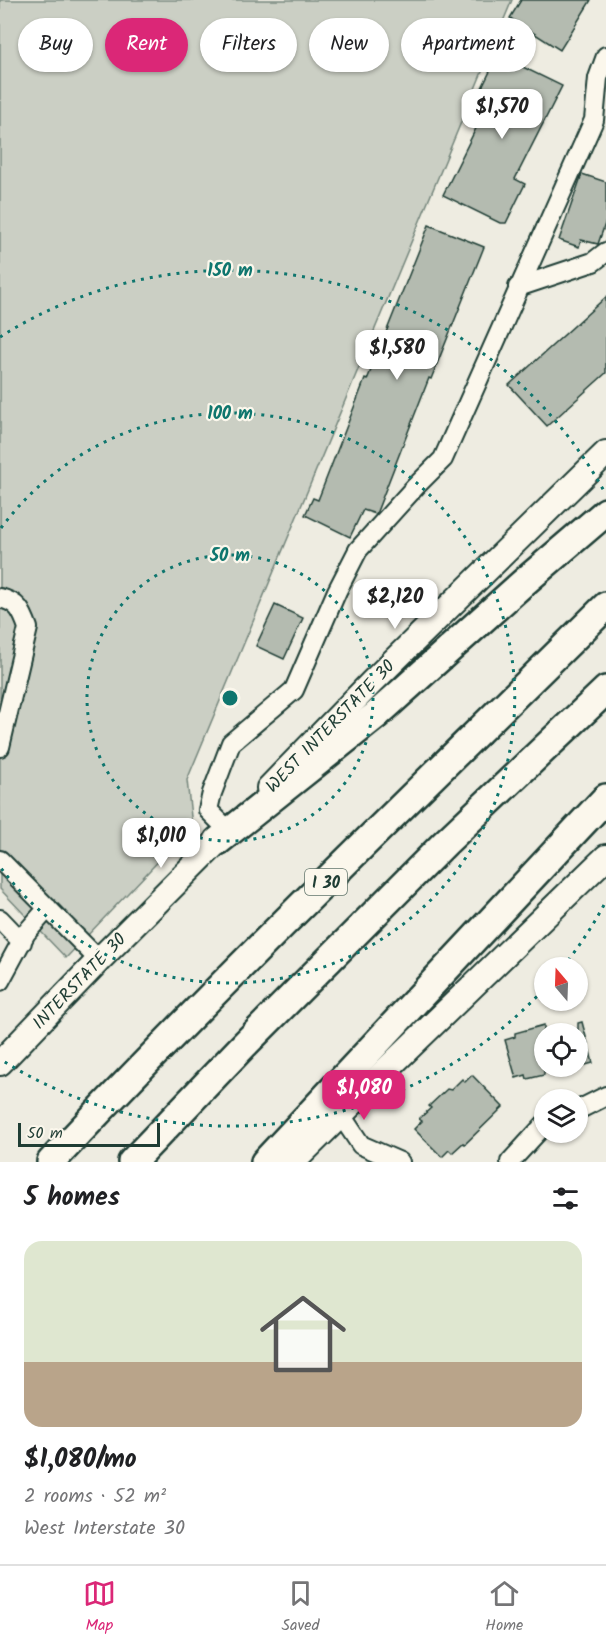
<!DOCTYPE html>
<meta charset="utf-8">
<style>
:root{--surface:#fff;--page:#f6f6f6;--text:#202124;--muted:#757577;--line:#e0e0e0;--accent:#db2777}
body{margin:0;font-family:Kalam,sans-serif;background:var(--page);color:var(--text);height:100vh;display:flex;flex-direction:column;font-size:22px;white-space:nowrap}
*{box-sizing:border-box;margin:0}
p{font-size:20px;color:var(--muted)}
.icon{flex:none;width:33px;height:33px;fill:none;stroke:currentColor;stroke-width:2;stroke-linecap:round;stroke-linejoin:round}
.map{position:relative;height:1162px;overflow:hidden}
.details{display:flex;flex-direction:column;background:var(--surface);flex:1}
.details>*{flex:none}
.guide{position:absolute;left:18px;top:18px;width:570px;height:54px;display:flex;gap:12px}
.needle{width:39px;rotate:341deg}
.tools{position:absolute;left:534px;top:957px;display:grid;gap:12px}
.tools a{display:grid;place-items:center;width:54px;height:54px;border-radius:50%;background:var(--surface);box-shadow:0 2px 4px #0004;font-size:30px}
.scale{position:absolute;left:18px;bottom:15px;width:142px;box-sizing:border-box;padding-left:6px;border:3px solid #1f3d34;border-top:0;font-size:16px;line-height:21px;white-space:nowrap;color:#1f3d34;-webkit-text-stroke:4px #fbf7ec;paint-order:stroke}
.price{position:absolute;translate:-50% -51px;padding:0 14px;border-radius:12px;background:#fff;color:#222;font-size:20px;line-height:39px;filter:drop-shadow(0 2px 3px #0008)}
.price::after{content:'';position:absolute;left:50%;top:36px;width:18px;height:14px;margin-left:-9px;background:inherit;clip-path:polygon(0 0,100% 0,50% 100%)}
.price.selected{background:var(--accent);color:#fff}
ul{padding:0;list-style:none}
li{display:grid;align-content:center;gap:12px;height:318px;padding:0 24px}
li+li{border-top:2px solid var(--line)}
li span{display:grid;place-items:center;height:186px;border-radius:18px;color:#555}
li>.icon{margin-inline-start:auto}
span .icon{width:108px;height:108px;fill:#fffc;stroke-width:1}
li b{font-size:26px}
h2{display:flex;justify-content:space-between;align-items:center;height:72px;padding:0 24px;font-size:26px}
.tag{padding:0 21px;border-radius:27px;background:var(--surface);box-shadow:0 2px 4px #0004;font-size:21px;line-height:54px}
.tag.selected{background:var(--accent);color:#fff}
.tabs{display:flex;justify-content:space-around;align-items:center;height:84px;border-top:2px solid var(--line);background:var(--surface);font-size:16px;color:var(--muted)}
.tabs a{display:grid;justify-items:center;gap:3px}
.tabs .selected{color:var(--accent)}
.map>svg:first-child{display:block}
.green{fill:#cbcfc4;stroke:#75867c;stroke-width:1.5}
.building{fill:#b4bbb0;stroke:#1f3d34;stroke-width:1.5}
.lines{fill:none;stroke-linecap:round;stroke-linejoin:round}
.minor-casing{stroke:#1f3d34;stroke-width:22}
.major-casing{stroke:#1f3d34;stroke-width:28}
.highway-casing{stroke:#1f3d34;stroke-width:32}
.minor{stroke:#fbf7ec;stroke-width:18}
.major{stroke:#fbf7ec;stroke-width:24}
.highway{stroke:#fbf7ec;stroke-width:27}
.ring{fill:none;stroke:#0f766e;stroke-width:3;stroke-dasharray:3 6}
.labels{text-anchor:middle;stroke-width:4.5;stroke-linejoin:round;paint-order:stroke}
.shield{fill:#fbf7ec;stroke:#61756b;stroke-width:1.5}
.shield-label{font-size:16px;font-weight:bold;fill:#1f3d34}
.street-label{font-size:18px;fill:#1f3d34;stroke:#fbf7ec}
.centre{fill:#0f766e;stroke:#fbf7ec;stroke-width:3}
.ring-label{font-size:18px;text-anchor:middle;font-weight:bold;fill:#0f766e;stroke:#fbf7ec;stroke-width:4.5;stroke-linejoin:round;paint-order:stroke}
</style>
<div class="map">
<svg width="606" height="1162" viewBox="0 0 606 1162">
<rect width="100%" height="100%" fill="#eeece1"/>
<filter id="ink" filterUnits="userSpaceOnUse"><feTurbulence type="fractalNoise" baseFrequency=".0167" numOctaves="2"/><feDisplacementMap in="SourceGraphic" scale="12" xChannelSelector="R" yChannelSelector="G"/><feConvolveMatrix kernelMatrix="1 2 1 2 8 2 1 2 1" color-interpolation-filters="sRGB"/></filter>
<g filter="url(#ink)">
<path class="green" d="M0 0H512L187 780 192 826 66 958 0 889Z"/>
<path class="building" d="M521 0H591L560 50 510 18Z
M498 55 562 86 515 179 525 184 506 223H500L443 195 490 100 479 94Z
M582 174 606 182V221L598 244 581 240 579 247 559 240Z
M429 225 484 247 431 379 429 378 376 514 363 510 350 537 305 515 313 498 318 500 365 379 367 380Z
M606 297V373L547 426 509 385Z
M275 605 303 618 284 659 256 646Z
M582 1022 593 1063 578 1067V1023Z
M544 1025V1075L527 1079 526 1075 516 1078 505 1040 515 1037V1033Z
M472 1075 503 1107 465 1144 463 1143 452 1153 449 1150 442 1157 414 1129 422 1121 419 1119 431 1108 429 1106 447 1089 451 1090 462 1079 465 1082Z"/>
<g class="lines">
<defs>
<path id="minor" d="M518 287 593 262 606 252
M0 598C18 602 22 611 28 628L0 747
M228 830 208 810 212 793 231 743 294 690 337 591 358 550 416 486 443 459 594 120 598 78 606 56
M0 860 99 960
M0 919 22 942
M0 981 26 933 48 908
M578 1110 606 1096
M341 1115 361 1145 400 1162
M510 1162 544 1125"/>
<path id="major" d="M269 788 372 682 606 453
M0 1063 99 960 231 828
M293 1162 390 1066 606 857"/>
<path id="highway" d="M218 841 375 716 523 583 606 512
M51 1162C230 971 420 790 606 606
M132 1162 244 1045 445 843 606 690
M265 1162 606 798"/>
</defs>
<use href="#minor" class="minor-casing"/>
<use href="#major" class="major-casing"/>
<use href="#highway" class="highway-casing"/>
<use href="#minor" class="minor"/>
<use href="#major" class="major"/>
<use href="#highway" class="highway"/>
</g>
</g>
<g class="ring">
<circle cx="230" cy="698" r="143"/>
<path d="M1 528A285 285 0 1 1 1 868"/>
<path d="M604 905A428 428 0 0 1 563 967M543 990A428 428 0 0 1 0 1059M0 337A428 428 0 0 1 604 491"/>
</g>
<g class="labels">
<rect class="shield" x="305" y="869" width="42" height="26" rx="4.5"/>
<g class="shield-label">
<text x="326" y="888">I 30</text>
</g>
<g class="street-label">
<text transform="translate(330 726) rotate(-46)" y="6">WEST INTERSTATE 30</text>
<text transform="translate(79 981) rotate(-46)" y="6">INTERSTATE 30</text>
</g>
</g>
<circle cx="230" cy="698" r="9" class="centre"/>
<g class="ring-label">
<text x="230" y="276">150 m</text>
<text x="230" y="419">100 m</text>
<text x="230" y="561">50 m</text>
</g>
</svg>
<div class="tools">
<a><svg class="needle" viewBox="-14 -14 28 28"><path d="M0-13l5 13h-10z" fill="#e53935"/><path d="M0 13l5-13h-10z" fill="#757577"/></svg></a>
<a><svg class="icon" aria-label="locate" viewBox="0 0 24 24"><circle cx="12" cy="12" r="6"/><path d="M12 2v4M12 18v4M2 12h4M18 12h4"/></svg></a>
<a><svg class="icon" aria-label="layers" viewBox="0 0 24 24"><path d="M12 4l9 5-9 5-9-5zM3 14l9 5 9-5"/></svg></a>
</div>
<div class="scale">50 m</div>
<b class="price" style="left:502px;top:140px">$1,570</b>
<b class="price" style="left:397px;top:381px">$1,580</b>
<b class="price" style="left:395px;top:630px">$2,120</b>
<b class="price" style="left:161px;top:869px">$1,010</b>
<b class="price selected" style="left:364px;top:1121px">$1,080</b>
<div class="guide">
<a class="tag">Buy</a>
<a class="tag selected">Rent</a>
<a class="tag">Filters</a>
<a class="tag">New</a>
<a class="tag">Apartment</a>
</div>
</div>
<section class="details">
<h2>5 homes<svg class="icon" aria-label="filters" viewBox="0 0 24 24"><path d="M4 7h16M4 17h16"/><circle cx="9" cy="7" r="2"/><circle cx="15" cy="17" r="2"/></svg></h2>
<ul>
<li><span style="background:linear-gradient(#dfe7d0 65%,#b9a48a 0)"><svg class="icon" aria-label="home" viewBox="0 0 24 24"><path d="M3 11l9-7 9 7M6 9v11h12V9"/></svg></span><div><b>$1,080/mo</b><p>2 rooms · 52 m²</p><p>West Interstate 30</p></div></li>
</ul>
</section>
<nav class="tabs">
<a class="selected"><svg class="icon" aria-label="map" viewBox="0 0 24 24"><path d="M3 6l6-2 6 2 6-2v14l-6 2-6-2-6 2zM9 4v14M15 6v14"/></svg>Map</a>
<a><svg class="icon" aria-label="saved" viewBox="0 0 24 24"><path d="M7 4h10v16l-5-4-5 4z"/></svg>Saved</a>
<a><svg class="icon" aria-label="home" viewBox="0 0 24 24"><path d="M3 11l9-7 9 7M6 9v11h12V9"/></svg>Home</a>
</nav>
